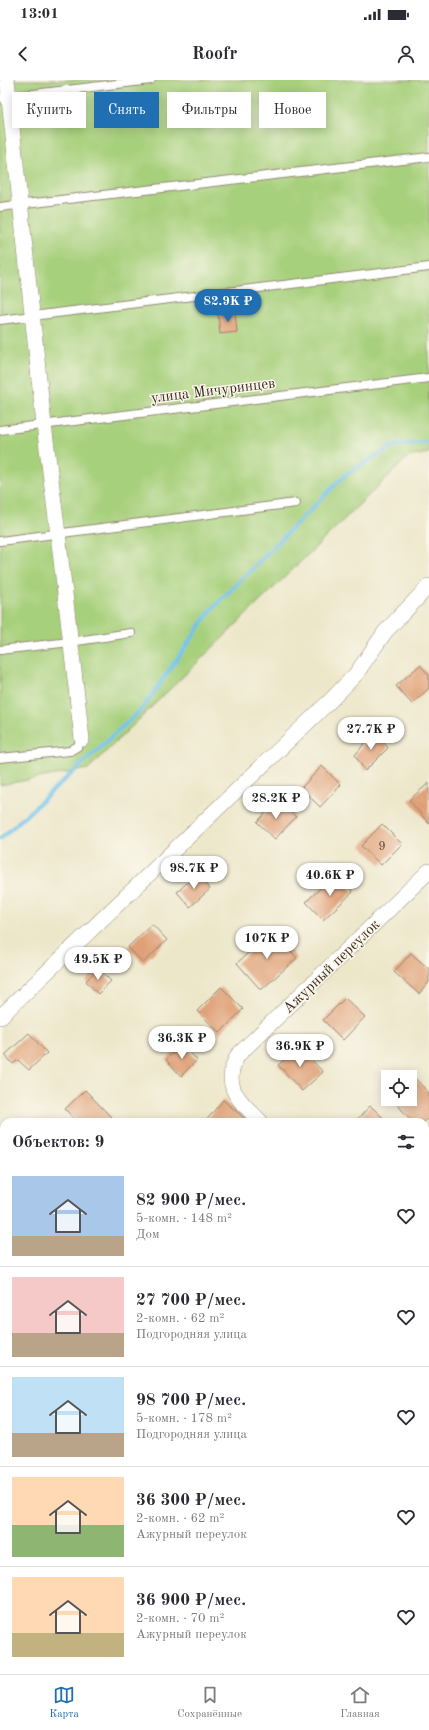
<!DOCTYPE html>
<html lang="ru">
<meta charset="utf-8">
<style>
:root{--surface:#fff;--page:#f7f7f7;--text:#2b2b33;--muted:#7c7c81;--line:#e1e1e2;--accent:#1f6fb2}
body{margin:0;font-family:"Old Standard TT",serif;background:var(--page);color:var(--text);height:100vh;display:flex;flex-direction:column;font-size:15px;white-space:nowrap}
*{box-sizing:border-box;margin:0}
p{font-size:13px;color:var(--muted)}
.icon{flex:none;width:22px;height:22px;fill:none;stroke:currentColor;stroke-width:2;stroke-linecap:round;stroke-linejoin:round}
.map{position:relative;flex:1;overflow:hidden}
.sheet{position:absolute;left:0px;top:1038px;width:429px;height:556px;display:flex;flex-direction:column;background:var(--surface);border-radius:12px 12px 0 0;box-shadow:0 2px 10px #0003}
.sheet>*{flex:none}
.top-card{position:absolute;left:12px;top:12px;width:405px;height:36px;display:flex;gap:8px}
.fabs{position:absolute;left:381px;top:990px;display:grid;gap:8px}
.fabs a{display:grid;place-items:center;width:36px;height:36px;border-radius:0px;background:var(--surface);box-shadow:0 2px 10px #0003;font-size:20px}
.price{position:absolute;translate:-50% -34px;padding:0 9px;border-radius:14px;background:#fff;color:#222;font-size:13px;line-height:26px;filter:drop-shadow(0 1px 2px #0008)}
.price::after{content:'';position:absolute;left:50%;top:24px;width:12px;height:9px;margin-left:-6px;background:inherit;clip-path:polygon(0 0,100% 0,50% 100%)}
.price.selected{background:var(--accent);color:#fff}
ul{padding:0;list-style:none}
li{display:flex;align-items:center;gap:12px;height:100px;padding:0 12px}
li+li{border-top:1px solid var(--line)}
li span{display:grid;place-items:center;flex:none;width:112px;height:80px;border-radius:0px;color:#555}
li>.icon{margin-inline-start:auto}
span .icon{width:48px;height:48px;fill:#fffc;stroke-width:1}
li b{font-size:17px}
h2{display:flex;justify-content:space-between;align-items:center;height:48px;padding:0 12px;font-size:17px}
.chip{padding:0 14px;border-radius:0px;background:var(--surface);box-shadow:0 2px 10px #0003;font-size:14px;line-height:36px}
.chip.selected{background:var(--accent);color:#fff}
.status{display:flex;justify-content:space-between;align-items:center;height:28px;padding:0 20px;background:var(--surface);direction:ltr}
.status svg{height:11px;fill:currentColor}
header{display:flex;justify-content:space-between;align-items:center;height:52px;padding:0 12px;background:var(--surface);font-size:18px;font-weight:600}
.dock{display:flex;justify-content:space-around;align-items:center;height:56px;border-top:1px solid var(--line);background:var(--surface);font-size:11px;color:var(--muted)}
.dock a{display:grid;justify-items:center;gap:2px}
.dock .selected{color:var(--accent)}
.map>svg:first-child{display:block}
.green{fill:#a7d07c;stroke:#717d4d}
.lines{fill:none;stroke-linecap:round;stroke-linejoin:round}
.stream{stroke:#73c2ed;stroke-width:4}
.building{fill:#e0a077}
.lane-casing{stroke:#948874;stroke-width:10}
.street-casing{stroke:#948874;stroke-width:16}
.secondary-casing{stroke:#948874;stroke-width:24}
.lane{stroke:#fff;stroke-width:8}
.street{stroke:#fff;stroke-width:15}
.secondary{stroke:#fde5c5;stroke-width:22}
.labels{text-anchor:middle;stroke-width:3;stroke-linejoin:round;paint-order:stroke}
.number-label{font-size:13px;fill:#644834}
.street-label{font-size:15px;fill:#3b2a1e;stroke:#fbf7ec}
</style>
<div class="status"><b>13:01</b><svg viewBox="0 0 49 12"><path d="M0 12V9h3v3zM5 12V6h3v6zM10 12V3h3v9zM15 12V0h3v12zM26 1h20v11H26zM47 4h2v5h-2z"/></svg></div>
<header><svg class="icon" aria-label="back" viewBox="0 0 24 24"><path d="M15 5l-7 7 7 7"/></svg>Roofr<svg class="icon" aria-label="person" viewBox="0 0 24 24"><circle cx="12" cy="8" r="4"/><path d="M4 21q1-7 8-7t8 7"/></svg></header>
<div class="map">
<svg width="429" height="1594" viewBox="0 0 429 1594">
<rect width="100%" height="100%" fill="#fbf7ec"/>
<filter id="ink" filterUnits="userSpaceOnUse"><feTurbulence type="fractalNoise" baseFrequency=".025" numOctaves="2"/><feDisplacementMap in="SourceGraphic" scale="8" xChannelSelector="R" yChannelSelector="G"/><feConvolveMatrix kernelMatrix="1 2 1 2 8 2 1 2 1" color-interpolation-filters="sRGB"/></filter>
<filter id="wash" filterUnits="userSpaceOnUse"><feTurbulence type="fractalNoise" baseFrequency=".012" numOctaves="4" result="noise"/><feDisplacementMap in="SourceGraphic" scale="16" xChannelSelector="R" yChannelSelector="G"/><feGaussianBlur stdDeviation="0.9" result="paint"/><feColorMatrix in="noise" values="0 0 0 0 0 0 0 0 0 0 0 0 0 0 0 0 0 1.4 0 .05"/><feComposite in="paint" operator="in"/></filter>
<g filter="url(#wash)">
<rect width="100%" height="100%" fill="#ede7ca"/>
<path class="green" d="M0 0H429V373L408 377 88 689 0 705Z"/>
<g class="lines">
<path class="stream" d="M0 759 142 629 212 529 345 395 393 366 429 362"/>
</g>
<g id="blocks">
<path class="building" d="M235 232 237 252 220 254 218 234Z
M420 585 429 595V608L412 624 396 606Z
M376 650 388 668 365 691 355 675Z
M322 686 341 705 320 727 301 708Z
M429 703V744L409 720Z
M278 720 296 737 275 759 257 742Z
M382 744 402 764 381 785 361 766Z
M336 793 353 812 323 840 306 822Z
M197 794 210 809 190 827 177 812Z
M152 844 167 860 143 883 128 867Z
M273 851 297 878 261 910 237 883Z
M411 873 429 889V902L419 914 394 892Z
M98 888 111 901 98 914 86 901Z
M221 907 243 929 220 953 197 931Z
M345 918 365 937 343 960 323 940Z
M29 953 47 973 29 990 18 980 13 984 5 975Z
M182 964 197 980 181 996 166 980Z
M299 966 323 992 302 1011 278 985Z
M410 993 429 1013V1037L424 1042H413L392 1019H410Z
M85 1010 111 1037 106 1042H77L65 1029Z
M223 1020 242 1036 248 1042H205Z
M370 1026 375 1030 387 1042H355Z"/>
</g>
</g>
<g filter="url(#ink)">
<use href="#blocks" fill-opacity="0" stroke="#948874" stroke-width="1"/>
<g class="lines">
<defs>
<path id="lane" d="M0 18 151 0
M0 127 429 77
M0 240 429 187
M0 350 429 298
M0 461 296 423
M0 570 70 562 131 553
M0 678 70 671 78 666 82 659
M425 1210 429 1214"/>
<path id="street" d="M7 0 44 345 58 454 82 659
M0 937 333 618 356 594 385 552 429 506
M261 1042C240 1021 220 1007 238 975L429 791
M0 1071 4 1075
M0 1359 4 1363
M425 1505 429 1509
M240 1590 244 1594"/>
<path id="secondary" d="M425 1091 429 1088
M0 1515 4 1512"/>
</defs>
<use href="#lane" class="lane-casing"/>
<use href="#street" class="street-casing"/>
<use href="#secondary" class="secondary-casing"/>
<use href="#lane" class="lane"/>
<use href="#street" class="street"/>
<use href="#secondary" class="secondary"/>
</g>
</g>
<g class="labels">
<g class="number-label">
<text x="382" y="770">9</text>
</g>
<g class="street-label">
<text transform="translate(213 310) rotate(-7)" y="5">улица Мичуринцев</text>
<text transform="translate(331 886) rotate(-44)" y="5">Ажурный переулок</text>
</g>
</g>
</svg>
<div class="fabs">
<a><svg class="icon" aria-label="locate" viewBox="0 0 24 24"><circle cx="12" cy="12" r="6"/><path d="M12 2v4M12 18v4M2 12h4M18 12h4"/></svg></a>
</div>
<b class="price selected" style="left:228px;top:243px">82.9K ₽</b>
<b class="price" style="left:371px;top:671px">27.7K ₽</b>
<b class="price" style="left:276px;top:740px">28.2K ₽</b>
<b class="price" style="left:194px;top:810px">98.7K ₽</b>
<b class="price" style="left:330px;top:817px">40.6K ₽</b>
<b class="price" style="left:267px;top:880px">107K ₽</b>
<b class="price" style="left:98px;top:901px">49.5K ₽</b>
<b class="price" style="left:182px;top:980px">36.3K ₽</b>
<b class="price" style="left:300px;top:988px">36.9K ₽</b>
<div class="top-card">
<a class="chip">Купить</a>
<a class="chip selected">Снять</a>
<a class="chip">Фильтры</a>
<a class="chip">Новое</a>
</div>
<section class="sheet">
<h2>Объектов: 9<svg class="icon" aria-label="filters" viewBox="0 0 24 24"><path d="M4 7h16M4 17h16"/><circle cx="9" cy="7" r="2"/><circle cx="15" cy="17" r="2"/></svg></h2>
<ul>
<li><span style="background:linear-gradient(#a9c7e8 75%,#b9a48a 0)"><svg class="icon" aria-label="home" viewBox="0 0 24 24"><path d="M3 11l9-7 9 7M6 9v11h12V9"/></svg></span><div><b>82 900 ₽/мес.</b><p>5-комн. · 148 m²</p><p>Дом</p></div><svg class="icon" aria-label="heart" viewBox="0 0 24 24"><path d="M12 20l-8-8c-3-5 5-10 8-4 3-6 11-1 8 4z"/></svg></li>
<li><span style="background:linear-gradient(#f6c9c9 70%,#b9a48a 0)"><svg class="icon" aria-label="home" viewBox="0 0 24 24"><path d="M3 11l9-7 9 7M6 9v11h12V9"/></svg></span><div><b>27 700 ₽/мес.</b><p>2-комн. · 62 m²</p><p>Подгородняя улица</p></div><svg class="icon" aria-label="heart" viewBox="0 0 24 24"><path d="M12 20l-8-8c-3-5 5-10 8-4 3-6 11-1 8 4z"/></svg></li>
<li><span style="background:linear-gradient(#bfe0f5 70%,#b9a48a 0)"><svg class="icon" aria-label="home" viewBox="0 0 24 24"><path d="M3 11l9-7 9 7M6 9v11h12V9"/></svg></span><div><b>98 700 ₽/мес.</b><p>5-комн. · 178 m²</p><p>Подгородняя улица</p></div><svg class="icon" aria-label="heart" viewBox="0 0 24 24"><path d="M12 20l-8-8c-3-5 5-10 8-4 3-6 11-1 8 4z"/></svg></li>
<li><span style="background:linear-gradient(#ffd9b3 60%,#8fb573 0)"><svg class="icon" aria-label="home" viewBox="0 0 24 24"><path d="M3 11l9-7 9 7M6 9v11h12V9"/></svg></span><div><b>36 300 ₽/мес.</b><p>2-комн. · 62 m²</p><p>Ажурный переулок</p></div><svg class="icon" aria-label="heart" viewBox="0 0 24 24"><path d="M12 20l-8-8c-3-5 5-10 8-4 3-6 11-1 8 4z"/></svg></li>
<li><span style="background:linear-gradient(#ffd9b3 70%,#c2b280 0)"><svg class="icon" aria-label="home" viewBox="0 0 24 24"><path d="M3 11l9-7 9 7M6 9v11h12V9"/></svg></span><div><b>36 900 ₽/мес.</b><p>2-комн. · 70 m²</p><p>Ажурный переулок</p></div><svg class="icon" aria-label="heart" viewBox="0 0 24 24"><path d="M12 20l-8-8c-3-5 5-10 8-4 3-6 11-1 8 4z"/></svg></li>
</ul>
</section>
</div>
<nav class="dock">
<a class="selected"><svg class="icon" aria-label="map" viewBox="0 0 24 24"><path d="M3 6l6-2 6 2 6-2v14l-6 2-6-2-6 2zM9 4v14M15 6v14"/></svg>Карта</a>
<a><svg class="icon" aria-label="saved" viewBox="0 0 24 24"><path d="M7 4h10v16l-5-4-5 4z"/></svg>Сохранённые</a>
<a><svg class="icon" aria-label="home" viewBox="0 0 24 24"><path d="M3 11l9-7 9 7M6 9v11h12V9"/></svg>Главная</a>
</nav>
